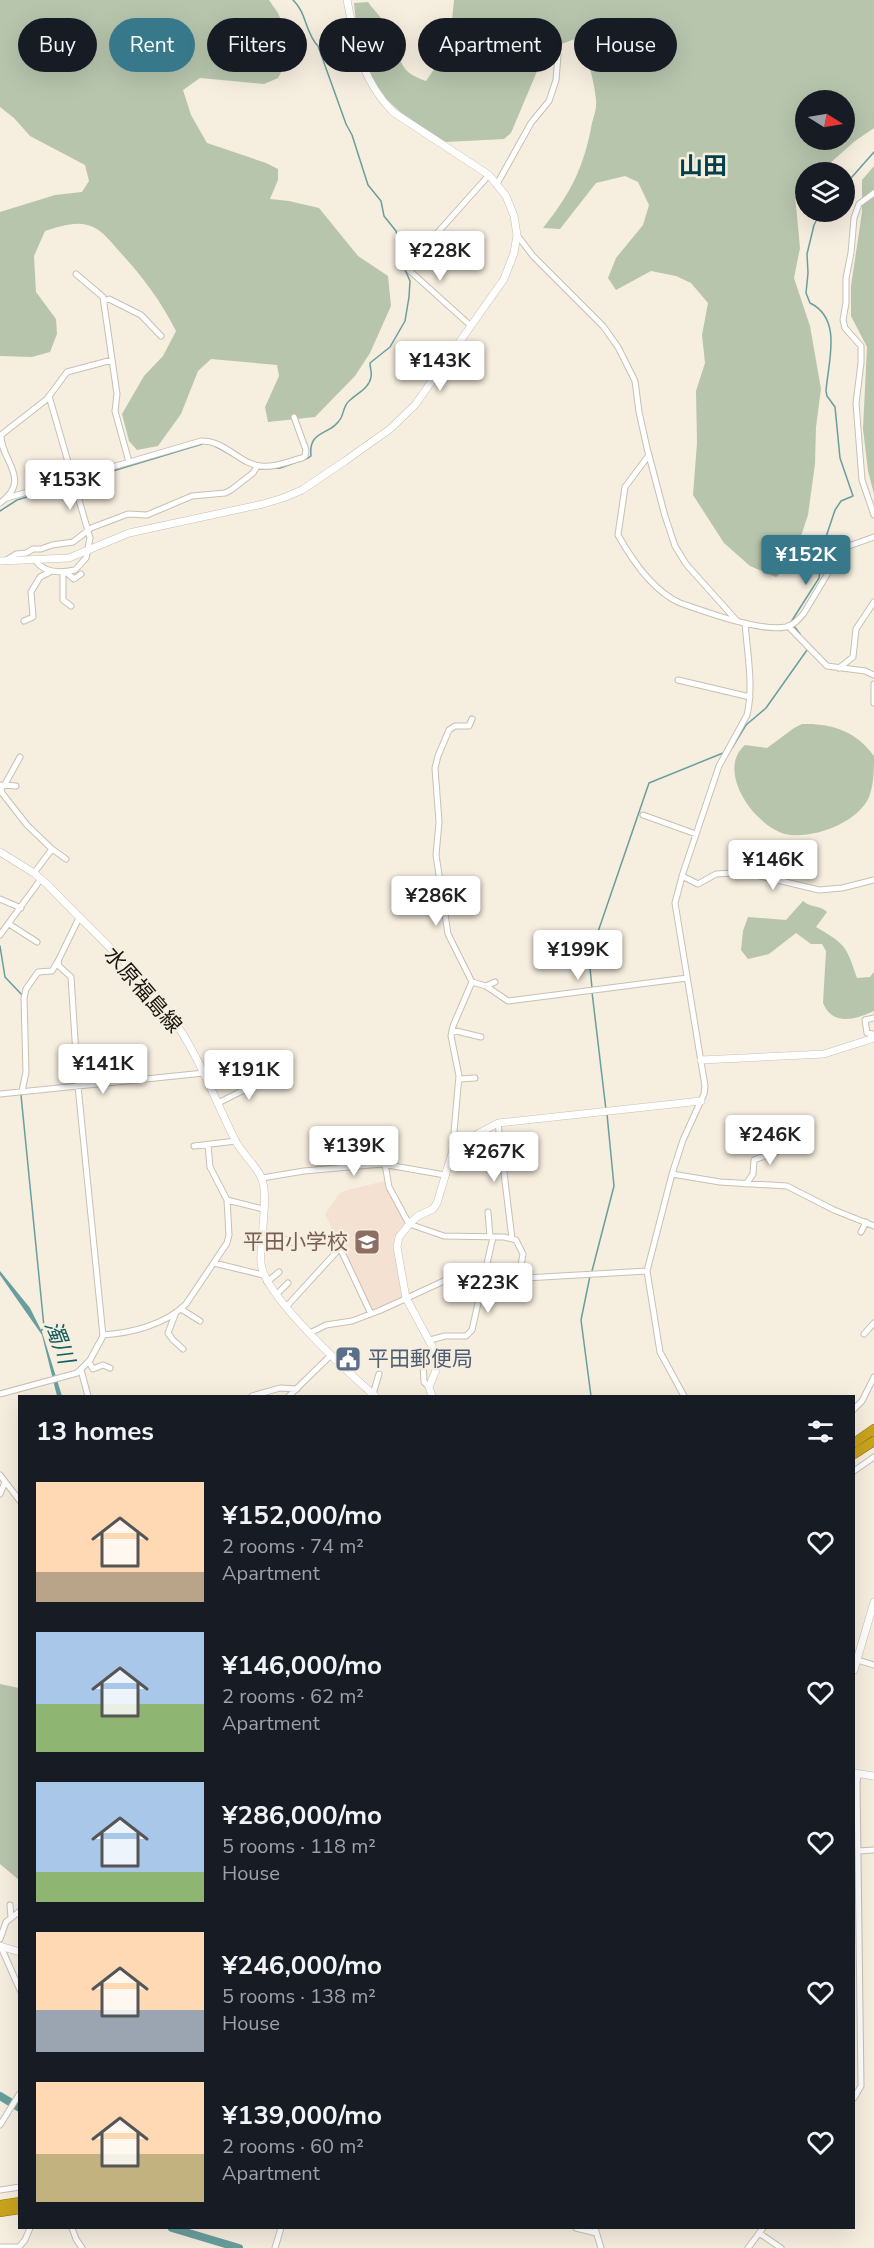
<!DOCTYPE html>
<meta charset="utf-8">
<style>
:root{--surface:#171b24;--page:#20242c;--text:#f1f3f6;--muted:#9ea1a6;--accent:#37798a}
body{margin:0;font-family:"Nunito Sans","Noto Sans JP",sans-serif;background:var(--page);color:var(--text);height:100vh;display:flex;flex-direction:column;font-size:22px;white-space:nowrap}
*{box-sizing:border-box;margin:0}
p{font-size:20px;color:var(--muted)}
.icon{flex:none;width:33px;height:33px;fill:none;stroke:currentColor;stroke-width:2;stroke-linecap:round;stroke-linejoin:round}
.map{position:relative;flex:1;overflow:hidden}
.drawer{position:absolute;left:18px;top:1395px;width:837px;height:834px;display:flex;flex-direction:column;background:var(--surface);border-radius:0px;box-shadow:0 6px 24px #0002}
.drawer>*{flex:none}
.top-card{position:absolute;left:18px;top:18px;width:838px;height:54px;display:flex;gap:12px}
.needle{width:39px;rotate:101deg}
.controls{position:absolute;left:795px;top:90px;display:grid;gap:12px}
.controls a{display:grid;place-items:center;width:60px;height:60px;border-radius:50%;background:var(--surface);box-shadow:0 6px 24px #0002;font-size:30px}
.price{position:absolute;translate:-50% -51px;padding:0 14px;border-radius:6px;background:#fff;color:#222;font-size:20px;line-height:39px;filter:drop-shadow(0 2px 3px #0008)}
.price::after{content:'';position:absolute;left:50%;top:36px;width:18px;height:14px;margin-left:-9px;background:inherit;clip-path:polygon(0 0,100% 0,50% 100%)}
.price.active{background:var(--accent);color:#fff}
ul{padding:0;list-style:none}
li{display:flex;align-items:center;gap:18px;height:150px;padding:0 18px}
li span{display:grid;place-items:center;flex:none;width:168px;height:120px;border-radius:0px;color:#555}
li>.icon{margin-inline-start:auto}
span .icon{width:72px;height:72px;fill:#fffc;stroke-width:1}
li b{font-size:26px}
h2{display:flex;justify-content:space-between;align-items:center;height:72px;padding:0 18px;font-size:26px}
.chip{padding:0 21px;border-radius:27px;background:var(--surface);box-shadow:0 6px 24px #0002;font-size:21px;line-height:54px}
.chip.active{background:var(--accent);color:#fff}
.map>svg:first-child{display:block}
.education{fill:#f4e1d1}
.green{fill:#b7c5ad;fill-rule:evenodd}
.water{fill:#699e9e}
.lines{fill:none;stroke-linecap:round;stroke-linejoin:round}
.stream{stroke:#699e9e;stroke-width:1.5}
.river{stroke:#699e9e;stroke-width:8}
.street-casing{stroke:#c8c0b1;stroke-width:7}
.secondary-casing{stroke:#c8c0b1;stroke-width:8}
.highway-casing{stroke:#8c7218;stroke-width:10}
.street{stroke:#fff;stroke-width:5}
.secondary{stroke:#fff;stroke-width:7}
.highway{stroke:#caa41d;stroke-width:9}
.labels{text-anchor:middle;stroke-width:5;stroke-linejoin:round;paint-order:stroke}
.street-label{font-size:21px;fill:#181510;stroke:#f6eedf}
.education-label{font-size:21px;fill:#785e54;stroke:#f6eedf;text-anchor:end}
.service-label{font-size:21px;fill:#4e5e75;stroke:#f6eedf;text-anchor:start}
.water-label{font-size:22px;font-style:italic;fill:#155e60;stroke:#f6eedf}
.quarter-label{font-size:24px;font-weight:bold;fill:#03404d;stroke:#f6eedf}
</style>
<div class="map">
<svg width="874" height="2248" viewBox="0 0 874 2248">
<rect width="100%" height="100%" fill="#f6eedf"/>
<path class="education" d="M385 1181 407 1223 397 1236 403 1298 372 1312 325 1214 340 1193 351 1189Z"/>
<path class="green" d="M0 0H269L278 13 288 36V59L278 78 264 84 200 78 183 90 191 115 207 143 266 163 278 169V180L270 199 289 201 319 208 358 256 388 276 391 306 370 353 355 376 315 417 268 422 265 407 279 376 277 365 211 359 198 371 181 414 158 446 137 450 129 441 122 414 144 376 163 356 176 331C161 301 142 276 119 251 112 243 104 233 95 228 79 219 61 226 45 231L34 256 36 292 56 319 57 334 50 352 32 357 0 356V212L55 195 82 192 89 181 85 165 30 136 14 118 0 107Z
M454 0H874V128L855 141 820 172H806L805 185 795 194 800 248 794 278 810 326 821 389 816 427 815 464 808 515 792 563 776 577 750 566 724 543 693 495 697 443 696 391 705 363 702 335 708 303 691 283 676 276 651 271 616 290 608 278 616 258 643 225 649 205 638 182 625 176 596 183 560 229 543 228C571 193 584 167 592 123 594 116 597 108 596 100 594 79 587 57 580 37L546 50 511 133 504 139 446 142 421 131 373 87 359 51 354 3 368 2C375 12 386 22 392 33 404 59 394 70 426 81L445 53 451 31ZM806 100H844V140H806Z
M874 166V494L868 471 863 429 867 347 851 316V286L862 212V180Z
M802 724C832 723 856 731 874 756 874 770 874 784 869 797 858 823 812 840 785 834 755 826 715 771 745 745L767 748 794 728Z
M803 901C811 908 820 905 827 912L816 927C845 944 846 945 857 978L870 977 874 972V1011C856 1019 833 1027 823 1003L826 951 822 944H811L796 933 769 954 748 959 741 950 743 931 748 917 786 920Z
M0 1684 19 1688V1880L0 1864Z"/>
<path class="water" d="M0 1271 30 1308 42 1332 62 1396H57L42 1335 0 1275Z"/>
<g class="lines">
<path class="stream" d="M293 0C307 13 305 33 318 46L346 124 352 135 368 185 381 201 384 216 396 231 401 248
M844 186 874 152
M215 446 235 457
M257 469 280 468 308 458 311 456C308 429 331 436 341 418 344 412 344 405 349 401 357 393 369 389 371 377 372 372 370 368 370 363L390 347 405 321 409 297 410 281 403 265
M0 511 17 500 202 444
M791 622 819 578 824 543 835 510 841 501 853 496 840 458 835 407 827 396 826 391C828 362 843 319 810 303L806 293 808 273 807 254 814 225 821 212
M794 626 800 634
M732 748 746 725 766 708 807 650
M0 946 5 977 22 995
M592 988 589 958 649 783 723 753
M592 992 606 1110
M21 1095 44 1327 41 1331
M592 1271 614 1186 607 1114
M590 1276 581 1320 591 1396"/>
<path class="river" d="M0 2096 20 2108
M172 2228 239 2248"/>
<defs>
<path id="street" d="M497 184 531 123 549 101 556 80 558 55
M874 193 859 204 854 218 851 253 846 278V303L843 320 845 328 861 346V363L856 403 862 480 874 515
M517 235 533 256 603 326 618 347 635 381 639 412 647 448 665 516 675 546 686 564 737 621
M403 241 405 264 410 271 471 326
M407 267 489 175
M76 274 103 297 117 394 115 411 129 462
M104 301 109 299 141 315 161 336
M649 455 625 487 618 535C632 560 653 591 680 603 706 612 760 632 786 627 794 625 799 619 804 613L843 548 874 537
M7 498 201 441C225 440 239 464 261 466 274 468 289 461 302 458L305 456 306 450 294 417
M0 503C33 479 0 460 1 435L47 399 67 372 112 360
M5 561 16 554 26 553 33 549H41L52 545 73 542 91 528 128 514 147 515 192 496 225 493 231 490 253 473 257 466
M36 561C45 574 61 573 75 570L86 558 90 538 49 396
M63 572V600L71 606
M66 572 74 579 81 574
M24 621 33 617 31 592 40 577 50 572
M788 626 827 666 865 671 874 675
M839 668 853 657 856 629 874 602
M678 680 750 697
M874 684V703
M0 785 2 793 27 825 52 849 66 859
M3 785 16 786
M4 786 20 757
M643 815 696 834
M34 873 52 849
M682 876 698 884 716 874 732 873 756 875 819 890 842 888 874 880
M0 899 21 908
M444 903 463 901
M9 924 37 942
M0 935 41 879
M472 982 486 986 508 1001 687 978
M486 986 495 982
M874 1018 865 1020 867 1033 874 1034
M452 1030 481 1037
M459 1079 475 1078
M22 1091 26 1072 24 998 26 989 38 972 52 971 58 961
M0 1094 204 1073
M218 1103 250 1087 268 1075
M498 1123 512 1239
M457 1145 454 1132 459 1076 451 1036 453 1026 472 982 448 934 436 855 439 822 435 768 438 756 449 730 455 726H469L472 719
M194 1146 236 1141
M385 1164 389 1187 409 1224 444 1236 504 1237 516 1240 523 1254 519 1277
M672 1174 720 1182 787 1186 834 1210 874 1226
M262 1178 304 1171 382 1164 445 1175
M746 1184 753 1174 754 1160 797 1144
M227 1200 263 1209
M488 1212 490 1237
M861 1232 866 1222
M249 1234 262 1236
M262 1235H274L294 1243
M214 1263 263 1275
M267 1282 279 1272
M277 1294 288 1283
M287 1306 340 1248 371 1314
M181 1309 200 1321
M176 1312 168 1333 173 1340 183 1349
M310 1333 326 1325 352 1321 381 1310 446 1280 475 1281 647 1271
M864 1334 874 1323
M103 1335C131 1333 165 1325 186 1304L227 1243 229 1235 227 1200 210 1167 208 1145
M430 1340 445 1336H466L472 1330 493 1237
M405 1354 407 1360 423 1363 424 1382 429 1387
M89 1362 93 1369 103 1365 110 1368
M81 1370 88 1396
M0 1394 77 1373 90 1360 103 1336 78 1086 71 977 59 966 58 961 79 918
M373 1394 379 1374
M252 1396 280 1388 297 1389
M289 1396 330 1356
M684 1396 660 1352 647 1271 672 1174 683 1140 704 1094 705 1086 675 903 683 873 719 766 747 715C754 687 747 651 745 623
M854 1409 862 1401 874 1377
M854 1471 874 1457
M0 1475 20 1501
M0 1494 5 1482
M854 1659 874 1665
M858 1851 874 1850
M10 1905 11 1917
M0 1939 6 1922 20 1911
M1 1947 20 1990
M854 2098 861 2086 857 1783 858 1774
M0 2125 20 2093
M0 2190 20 2187
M72 2228 76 2239 82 2248
M576 2228 596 2233
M595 2228 601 2248
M759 2233 781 2248
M0 2247H19L25 2240 30 2228
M275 2248 281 2228
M748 2248 763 2228"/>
<path id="secondary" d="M0 561 69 558 129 533 263 504 283 498 302 490 345 461 390 429 415 405 504 279 514 253 517 235 514 216 506 196 489 175 393 112C360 78 356 44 347 0
M0 852 34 873 48 885C88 928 135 968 170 1015 198 1053 214 1098 235 1140 242 1154 256 1165 261 1177 270 1196 259 1241 261 1263 263 1295 350 1374 375 1396
M701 1060 824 1054 874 1038
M432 1396 429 1387 436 1370 438 1357 406 1298 397 1247 399 1237 411 1222 418 1216 433 1209 437 1203 453 1150 457 1145 498 1123 701 1101
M854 1670 874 1602
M854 1773 874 1776
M0 1946 20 1952"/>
<path id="highway" d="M854 1443 874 1429
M854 1454 874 1441
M0 2205 20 2202
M0 2212 20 2209"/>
</defs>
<use href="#street" class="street-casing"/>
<use href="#secondary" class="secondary-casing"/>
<use href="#highway" class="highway-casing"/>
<use href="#street" class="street"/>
<use href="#secondary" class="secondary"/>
<use href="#highway" class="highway"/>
</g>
<defs>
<symbol id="school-square" viewBox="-11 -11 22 22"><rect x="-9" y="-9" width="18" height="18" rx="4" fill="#8d6e63" stroke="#f6eedf"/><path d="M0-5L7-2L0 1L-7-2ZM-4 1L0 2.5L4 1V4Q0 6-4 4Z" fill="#fff"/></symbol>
<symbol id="civic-square" viewBox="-11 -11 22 22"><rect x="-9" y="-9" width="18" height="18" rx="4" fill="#5c6f8a" stroke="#f6eedf"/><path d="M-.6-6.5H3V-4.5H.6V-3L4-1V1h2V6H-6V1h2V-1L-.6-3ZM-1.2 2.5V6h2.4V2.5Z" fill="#fff"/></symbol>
</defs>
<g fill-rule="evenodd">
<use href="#school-square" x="352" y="1227" width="30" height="30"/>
<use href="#civic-square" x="333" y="1344" width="30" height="30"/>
</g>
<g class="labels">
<g class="street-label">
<text transform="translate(143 990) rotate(49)" y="7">水原福島線</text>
</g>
<g class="education-label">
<text x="348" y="1249">平田小学校</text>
</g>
<g class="service-label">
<text x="368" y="1366">平田郵便局</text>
</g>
<g class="water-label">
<text transform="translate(60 1342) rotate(69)" y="8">濁川</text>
</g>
<g class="quarter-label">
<text x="703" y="174">山田</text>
</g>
</g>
</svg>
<div class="controls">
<a><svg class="needle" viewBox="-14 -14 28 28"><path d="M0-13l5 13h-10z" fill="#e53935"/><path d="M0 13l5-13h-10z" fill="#9ea1a6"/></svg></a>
<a><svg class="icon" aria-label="layers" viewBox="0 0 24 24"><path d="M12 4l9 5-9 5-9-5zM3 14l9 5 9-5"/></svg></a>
</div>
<b class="price" style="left:440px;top:282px">¥228K</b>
<b class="price" style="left:440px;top:392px">¥143K</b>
<b class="price" style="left:70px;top:511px">¥153K</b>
<b class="price active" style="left:806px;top:586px">¥152K</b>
<b class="price" style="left:773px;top:891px">¥146K</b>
<b class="price" style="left:436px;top:927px">¥286K</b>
<b class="price" style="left:578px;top:981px">¥199K</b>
<b class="price" style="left:103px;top:1095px">¥141K</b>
<b class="price" style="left:249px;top:1101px">¥191K</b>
<b class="price" style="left:770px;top:1166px">¥246K</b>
<b class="price" style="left:354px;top:1177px">¥139K</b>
<b class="price" style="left:494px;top:1183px">¥267K</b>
<b class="price" style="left:488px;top:1314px">¥223K</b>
<div class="top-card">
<a class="chip">Buy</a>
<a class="chip active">Rent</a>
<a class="chip">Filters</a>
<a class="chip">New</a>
<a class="chip">Apartment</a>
<a class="chip">House</a>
</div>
<section class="drawer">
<h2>13 homes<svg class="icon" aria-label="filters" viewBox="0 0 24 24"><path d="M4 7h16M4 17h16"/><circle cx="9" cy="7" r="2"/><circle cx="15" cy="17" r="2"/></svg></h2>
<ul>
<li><span style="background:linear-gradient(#ffd9b3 75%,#b9a48a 0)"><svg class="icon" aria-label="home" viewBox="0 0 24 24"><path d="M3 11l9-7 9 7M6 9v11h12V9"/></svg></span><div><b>¥152,000/mo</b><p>2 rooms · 74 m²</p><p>Apartment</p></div><svg class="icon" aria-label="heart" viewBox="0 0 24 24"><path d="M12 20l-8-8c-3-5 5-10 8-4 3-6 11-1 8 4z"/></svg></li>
<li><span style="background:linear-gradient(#a9c7e8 60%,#8fb573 0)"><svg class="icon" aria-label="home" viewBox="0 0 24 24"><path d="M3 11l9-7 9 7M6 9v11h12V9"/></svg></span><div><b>¥146,000/mo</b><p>2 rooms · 62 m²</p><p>Apartment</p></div><svg class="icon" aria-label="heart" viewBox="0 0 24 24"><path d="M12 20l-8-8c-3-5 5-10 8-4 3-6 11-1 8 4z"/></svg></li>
<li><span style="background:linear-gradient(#a9c7e8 75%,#8fb573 0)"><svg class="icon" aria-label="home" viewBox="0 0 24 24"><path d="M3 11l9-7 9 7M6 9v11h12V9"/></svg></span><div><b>¥286,000/mo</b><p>5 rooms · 118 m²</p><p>House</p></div><svg class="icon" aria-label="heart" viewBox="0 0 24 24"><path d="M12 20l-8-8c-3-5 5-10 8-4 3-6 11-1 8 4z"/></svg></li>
<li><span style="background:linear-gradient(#ffd9b3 65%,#9aa5b1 0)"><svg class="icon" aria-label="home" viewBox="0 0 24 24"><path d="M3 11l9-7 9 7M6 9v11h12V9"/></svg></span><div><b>¥246,000/mo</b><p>5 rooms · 138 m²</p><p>House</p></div><svg class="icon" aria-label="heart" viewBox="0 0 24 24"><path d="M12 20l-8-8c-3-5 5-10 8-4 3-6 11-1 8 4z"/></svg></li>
<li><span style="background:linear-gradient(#ffd9b3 60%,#c2b280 0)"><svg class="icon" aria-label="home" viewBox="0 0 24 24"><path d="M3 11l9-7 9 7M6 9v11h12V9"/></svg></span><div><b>¥139,000/mo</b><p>2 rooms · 60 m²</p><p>Apartment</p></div><svg class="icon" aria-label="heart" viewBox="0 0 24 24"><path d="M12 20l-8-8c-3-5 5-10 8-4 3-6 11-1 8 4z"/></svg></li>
</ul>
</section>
</div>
